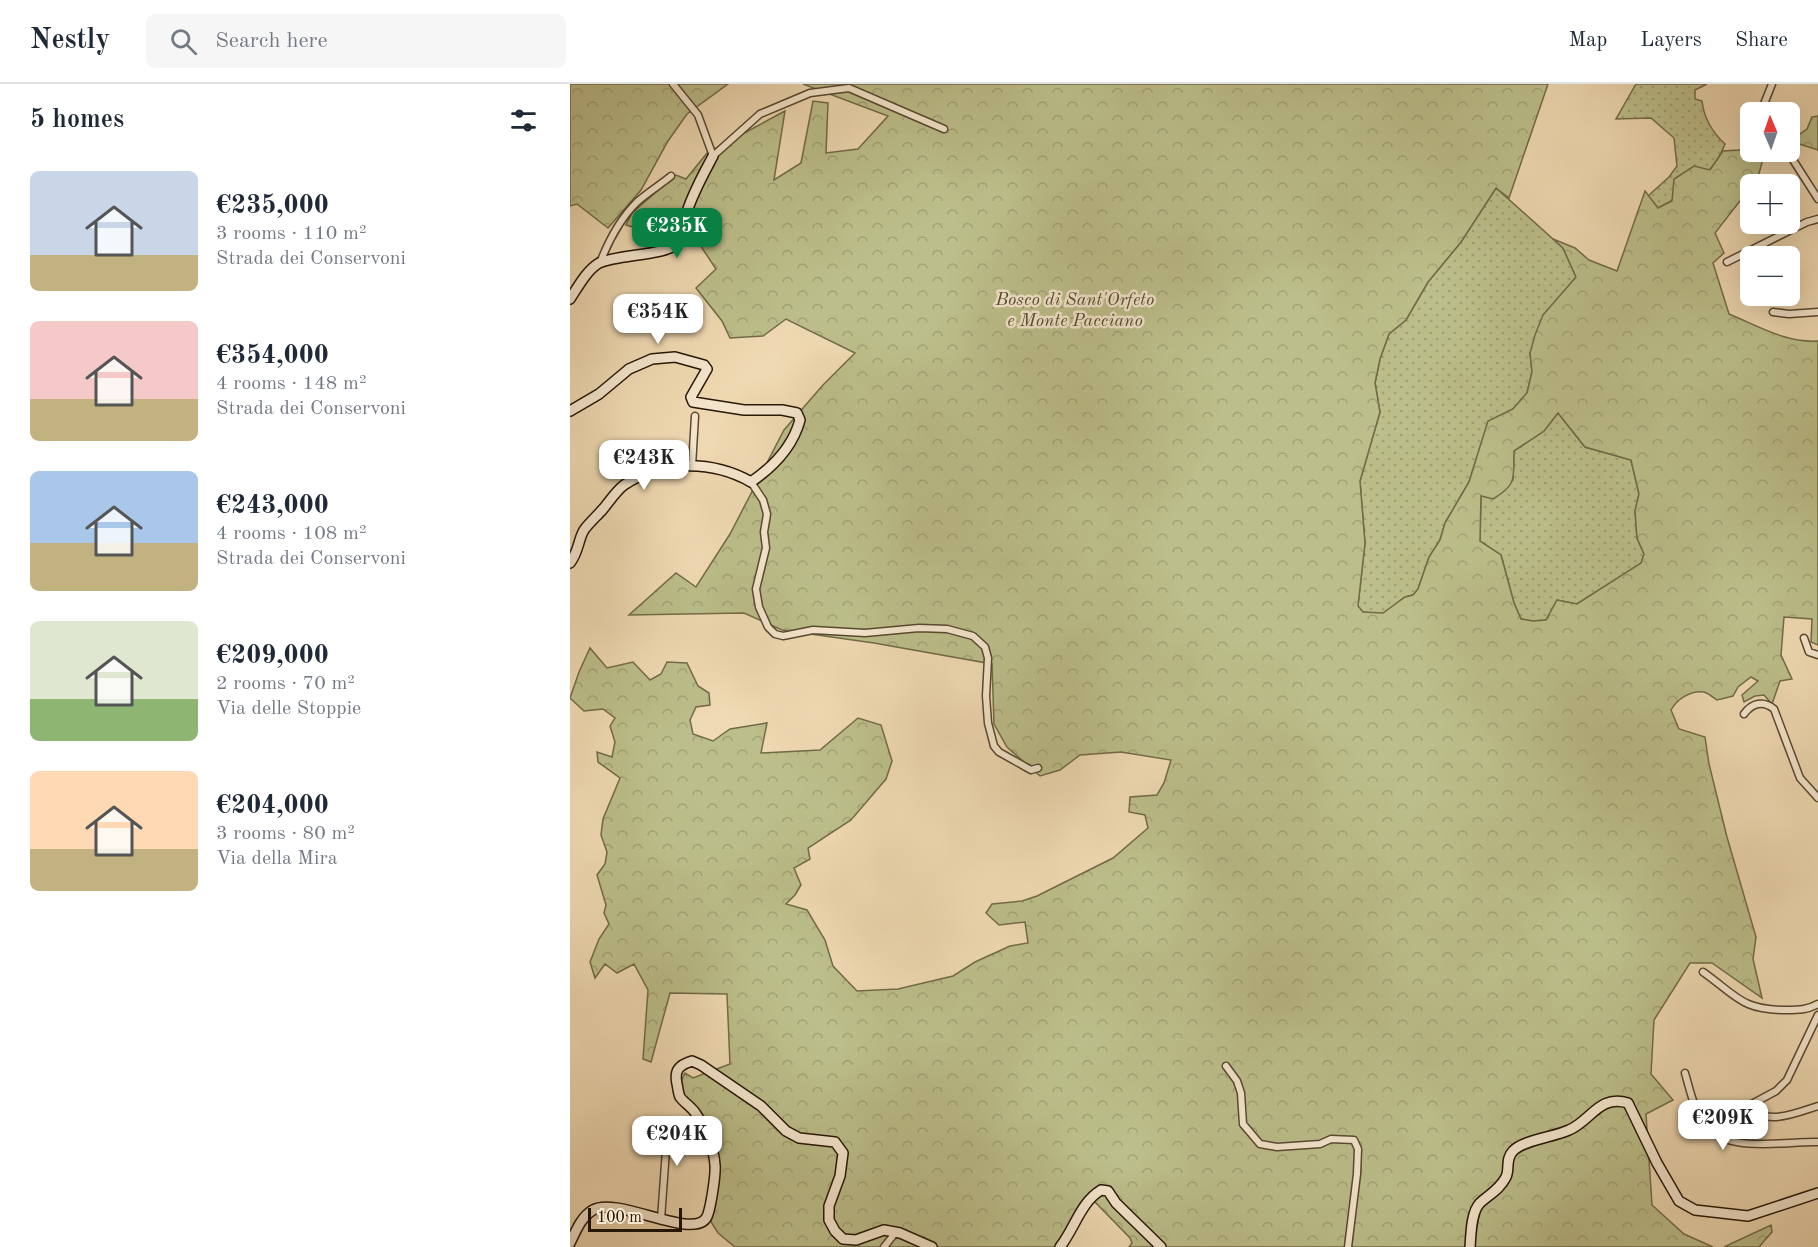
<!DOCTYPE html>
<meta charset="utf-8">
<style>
:root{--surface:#fff;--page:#f6f6f7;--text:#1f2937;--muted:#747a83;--line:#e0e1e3;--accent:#0b8043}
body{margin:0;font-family:"Old Standard TT",serif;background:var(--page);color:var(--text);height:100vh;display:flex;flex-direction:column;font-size:22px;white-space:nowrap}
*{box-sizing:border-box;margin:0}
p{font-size:20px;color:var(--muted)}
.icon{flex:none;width:33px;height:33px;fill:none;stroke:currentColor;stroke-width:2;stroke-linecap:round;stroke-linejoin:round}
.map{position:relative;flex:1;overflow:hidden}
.panel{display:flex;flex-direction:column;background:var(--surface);width:570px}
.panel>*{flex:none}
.needle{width:39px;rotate:358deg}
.tools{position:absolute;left:1170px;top:18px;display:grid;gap:12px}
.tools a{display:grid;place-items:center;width:60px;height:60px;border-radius:9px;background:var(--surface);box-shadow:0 6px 24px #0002;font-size:30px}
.scale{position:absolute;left:18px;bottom:15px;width:94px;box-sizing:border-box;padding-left:6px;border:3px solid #261706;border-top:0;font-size:16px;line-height:21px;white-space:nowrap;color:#261706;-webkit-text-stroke:4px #f5e7ce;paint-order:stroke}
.price{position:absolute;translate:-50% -51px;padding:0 14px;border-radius:12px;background:#fff;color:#222;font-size:20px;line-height:39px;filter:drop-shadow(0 2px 3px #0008)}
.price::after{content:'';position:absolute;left:50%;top:36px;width:18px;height:14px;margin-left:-9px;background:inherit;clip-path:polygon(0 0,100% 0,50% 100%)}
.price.current{background:var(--accent);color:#fff}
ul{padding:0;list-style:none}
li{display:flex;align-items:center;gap:18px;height:150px;padding:0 30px}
li span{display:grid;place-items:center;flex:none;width:168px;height:120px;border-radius:9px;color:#555}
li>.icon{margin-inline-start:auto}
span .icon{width:72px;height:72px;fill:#fffc;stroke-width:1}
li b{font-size:26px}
h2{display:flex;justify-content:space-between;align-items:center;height:72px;padding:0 30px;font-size:26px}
header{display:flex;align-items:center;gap:36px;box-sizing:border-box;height:84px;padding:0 30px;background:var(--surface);border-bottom:2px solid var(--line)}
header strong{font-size:28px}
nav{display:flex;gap:33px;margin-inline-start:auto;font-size:21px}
.search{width:420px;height:54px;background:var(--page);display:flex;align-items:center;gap:15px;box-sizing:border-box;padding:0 21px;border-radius:9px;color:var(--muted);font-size:22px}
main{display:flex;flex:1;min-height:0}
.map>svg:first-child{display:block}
.green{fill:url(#green-dots);stroke:#716b48;stroke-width:1.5}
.forest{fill:url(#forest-crowns);stroke:#716b48;stroke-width:1.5;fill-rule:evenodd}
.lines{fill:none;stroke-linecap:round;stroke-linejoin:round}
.street-casing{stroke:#584831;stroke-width:9}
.secondary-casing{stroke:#261706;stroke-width:12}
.street{stroke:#f5e7ce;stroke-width:6}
.secondary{stroke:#f5e7ce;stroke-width:9}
.labels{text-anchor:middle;stroke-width:5;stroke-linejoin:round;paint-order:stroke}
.park-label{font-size:18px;font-style:italic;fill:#53492e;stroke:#f5e7ce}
</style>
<header>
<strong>Nestly</strong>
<div class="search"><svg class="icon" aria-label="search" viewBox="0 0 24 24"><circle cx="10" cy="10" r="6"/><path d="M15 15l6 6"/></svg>Search here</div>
<nav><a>Map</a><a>Layers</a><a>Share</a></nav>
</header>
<main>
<section class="panel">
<h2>5 homes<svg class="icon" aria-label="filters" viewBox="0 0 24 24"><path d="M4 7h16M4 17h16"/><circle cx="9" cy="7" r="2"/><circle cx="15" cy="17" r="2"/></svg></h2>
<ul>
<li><span style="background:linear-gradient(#c9d6e8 70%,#c2b280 0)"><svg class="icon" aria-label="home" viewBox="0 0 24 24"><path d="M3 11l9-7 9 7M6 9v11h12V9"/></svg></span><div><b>€235,000</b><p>3 rooms · 110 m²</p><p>Strada dei Conservoni</p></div></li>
<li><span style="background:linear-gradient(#f6c9c9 65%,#c2b280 0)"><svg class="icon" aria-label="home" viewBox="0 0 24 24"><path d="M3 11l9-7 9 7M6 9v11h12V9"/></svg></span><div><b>€354,000</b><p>4 rooms · 148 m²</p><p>Strada dei Conservoni</p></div></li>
<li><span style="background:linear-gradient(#a9c7e8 60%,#c2b280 0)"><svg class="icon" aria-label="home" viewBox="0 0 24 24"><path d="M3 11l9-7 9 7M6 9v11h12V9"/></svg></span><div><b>€243,000</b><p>4 rooms · 108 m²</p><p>Strada dei Conservoni</p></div></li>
<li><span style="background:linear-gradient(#dfe7d0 65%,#8fb573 0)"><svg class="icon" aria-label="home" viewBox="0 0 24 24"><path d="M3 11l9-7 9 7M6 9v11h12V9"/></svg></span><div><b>€209,000</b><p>2 rooms · 70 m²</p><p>Via delle Stoppie</p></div></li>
<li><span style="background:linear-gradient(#ffd9b3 65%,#c2b280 0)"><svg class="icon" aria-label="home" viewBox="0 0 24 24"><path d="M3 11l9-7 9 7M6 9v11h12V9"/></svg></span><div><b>€204,000</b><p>3 rooms · 80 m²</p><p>Via della Mira</p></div></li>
</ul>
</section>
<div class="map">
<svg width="1248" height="1163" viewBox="0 0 1248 1163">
<defs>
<pattern id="green-dots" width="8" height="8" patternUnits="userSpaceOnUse" patternTransform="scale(1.5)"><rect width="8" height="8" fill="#bcbf8b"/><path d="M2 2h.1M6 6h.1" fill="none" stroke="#a1a376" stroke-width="1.8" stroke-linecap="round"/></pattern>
<pattern id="forest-crowns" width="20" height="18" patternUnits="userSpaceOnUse" patternTransform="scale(1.5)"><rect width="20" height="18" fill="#bcbf8b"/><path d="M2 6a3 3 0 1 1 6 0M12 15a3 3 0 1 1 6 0" fill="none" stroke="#a1a376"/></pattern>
</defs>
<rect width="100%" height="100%" fill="#f0dab3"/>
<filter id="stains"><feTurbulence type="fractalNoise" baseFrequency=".00333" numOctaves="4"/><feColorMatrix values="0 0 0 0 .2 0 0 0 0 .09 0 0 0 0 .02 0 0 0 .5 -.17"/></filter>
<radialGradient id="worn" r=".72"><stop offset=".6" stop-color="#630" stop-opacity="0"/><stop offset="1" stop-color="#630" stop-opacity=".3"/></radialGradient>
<path class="green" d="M1066 0H1137L1125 6V15L1132 17C1134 35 1142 48 1155 60 1145 89 1114 111 1088 124L1078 112 1099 93 1107 82 1104 54 1081 34 1046 35Z
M926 104 993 164 1006 193 993 209 960 269 962 288 957 309 943 325 918 338 899 398 875 439 870 456 859 473 848 505 843 511 835 513 813 530 792 528 788 522 795 459 790 397 810 328 805 299 810 275 819 250 836 236 858 198 891 158Z
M988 329 1015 363 1061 376 1069 410 1065 427 1067 454 1074 470 1071 480 1007 520 987 516 976 536 963 537 951 535 944 519 931 471 910 457 911 411 943 396 944 367 974 347Z"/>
<path class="forest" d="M0 0H158L117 30 98 57 71 106 38 144 7 120 0 122Z
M233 0H978L939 114 926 104 891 158 858 198 836 236 819 250 810 275 805 299 810 328 790 397 795 459 788 522 793 528 813 529 835 513 843 511 848 505 859 473 870 456 875 439 899 398 918 337 943 325 957 309 962 288 960 269 965 251 973 231 1006 193 993 164 983 155 1005 164 1019 176 1047 187 1075 107 1088 124 1102 117 1104 95 1124 82 1140 86 1153 67 1169 66 1180 63V68H1199C1197 71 1195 73 1193 76 1189 86 1191 90 1183 100H1180V104L1145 149 1154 169 1143 179 1159 230C1188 242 1216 259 1248 257V561L1241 558 1242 535 1214 533 1211 571 1222 595 1210 597 1202 620 1194 611 1185 612 1174 618 1172 611 1188 597 1181 593 1168 603 1163 612 1147 616C1144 614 1138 609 1134 608 1121 606 1107 615 1101 626L1109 645 1135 653 1139 680 1157 753 1186 853 1183 875 1192 914 1142 879H1120L1084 936 1081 990 1103 1016 1076 1030 1082 1121 1114 1150 1143 1163H559L562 1159 560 1154 524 1117 491 1163H165L148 1149 138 1133 145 1081 137 1052 110 1012V1000L115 989 123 994 160 980 157 910 100 909 81 978 73 975 78 906 64 880 47 889 35 880 25 894 20 878 29 855 39 840 34 829 36 821 27 791 35 780 37 768 31 751 33 735 50 694 28 678 27 668 42 673 45 658 40 642 45 634 33 625 14 627 0 614 9 588 20 564 37 584 63 578 80 596 91 590 97 578 117 579 128 602 139 609 140 621 126 623 120 636 123 650 143 657 160 645 197 639 191 669 250 666 288 634 311 641 322 677 316 695 281 736 238 764 240 775 224 784 231 801 225 811 216 820 237 826 255 856 263 882 287 907 328 905 383 892 405 878 440 862 458 859 455 838 429 841 416 829 422 820 452 817 467 812 543 774 578 744 575 731 559 728 560 713 587 711 594 699 601 676 551 668 510 671 490 686 470 692 437 663 424 640 422 580 304 559 212 546 174 529 59 531 106 489 126 503 160 450 214 346 253 301 285 269 216 235 193 252 160 254 152 237 126 204 146 185 120 146 107 132 90 135 84 149 56 141 62 129 106 91 116 95 137 69 215 27 204 96 231 79 243 17 258 19 256 69 288 65 318 32ZM988 329 1015 363 1061 376 1069 410 1065 427 1067 454 1074 470 1071 479 1007 520 987 516 976 536 963 537 951 535 944 519 931 471 910 457 911 412 923 415C948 400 943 394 944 367L974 347Z
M1248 32V66L1220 57 1237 45 1242 33Z
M1201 1141 1202 1148 1189 1163H1154Z"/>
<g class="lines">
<defs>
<path id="street" d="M103 0 128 31 143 72 190 30 240 9 279 4 374 45
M1196 28 1194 20 1202 0
M1218 68 1248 115
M1157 178 1237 138 1248 135
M30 179C38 158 51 134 67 118 77 109 90 101 101 92
M1203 228 1219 230 1248 228
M122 382 125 332
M181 398 193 416 197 430 194 448 196 464 186 505 189 523 198 543 205 550 213 552 243 546 295 549 349 544 377 545 403 552 415 563 418 574 416 612 418 639 424 662 429 668 461 686 468 684
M1234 554 1239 568 1248 571
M1174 630C1182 619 1193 616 1204 625L1230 694 1248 714
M1133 888C1167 912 1171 926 1216 926 1229 926 1237 926 1248 920
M1248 931 1217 996 1206 1007 1180 1021C1194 1044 1228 1028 1248 1022
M656 982 667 997 671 1009 673 1040 690 1060 707 1063 750 1060 761 1055 784 1056 788 1065 787 1090 778 1163
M1115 989C1119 1003 1123 1021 1130 1034 1150 1072 1212 1057 1248 1058
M78 1065 96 1066 91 1135
M314 1163 326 1148"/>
<path id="secondary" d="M0 215C8 203 16 187 29 179 48 170 97 172 110 158 115 152 114 138 116 131 122 110 133 91 143 72
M0 327 29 310 59 285 82 275 105 273 134 281 137 285 121 313 123 318 174 326H212L227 329 230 336C223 362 203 383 181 398 142 376 92 376 54 401 46 407 39 418 33 425 27 432 19 439 14 446 8 456 9 467 0 479
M0 1159C6 1147 11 1133 23 1126 48 1111 130 1161 138 1130 141 1121 146 1090 145 1081 144 1065 135 1043 126 1030 122 1023 114 1019 110 1013 108 1009 108 1004 107 1000 104 986 109 981 122 977L131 981 191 1022 216 1047 229 1054 265 1058 273 1069 270 1092 259 1122V1136L265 1147 273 1155 286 1156 314 1146 330 1149 362 1163
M490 1163C505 1144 510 1119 531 1106L538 1107 546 1119 591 1163
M900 1163C901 1151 901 1128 910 1119 920 1110 930 1105 936 1093 940 1085 935 1075 943 1067 953 1056 984 1053 999 1046 1021 1037 1029 1010 1058 1019L1087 1079 1109 1117 1125 1126 1178 1132 1248 1109"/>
</defs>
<use href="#street" class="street-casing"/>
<use href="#secondary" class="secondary-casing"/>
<use href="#street" class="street"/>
<use href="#secondary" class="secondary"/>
</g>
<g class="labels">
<g class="park-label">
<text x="505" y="221">Bosco di Sant'Orfeto<tspan x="505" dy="21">e Monte Pacciano</tspan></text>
</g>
</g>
<rect width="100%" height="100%" filter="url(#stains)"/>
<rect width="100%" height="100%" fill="url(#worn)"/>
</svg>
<div class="tools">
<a><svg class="needle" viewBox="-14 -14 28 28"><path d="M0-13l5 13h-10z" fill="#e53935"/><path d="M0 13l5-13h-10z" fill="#747a83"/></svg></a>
<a>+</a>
<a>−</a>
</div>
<div class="scale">100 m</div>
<b class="price current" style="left:107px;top:175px">€235K</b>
<b class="price" style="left:88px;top:261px">€354K</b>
<b class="price" style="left:74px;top:407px">€243K</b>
<b class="price" style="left:1153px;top:1067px">€209K</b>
<b class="price" style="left:107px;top:1083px">€204K</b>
</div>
</main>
